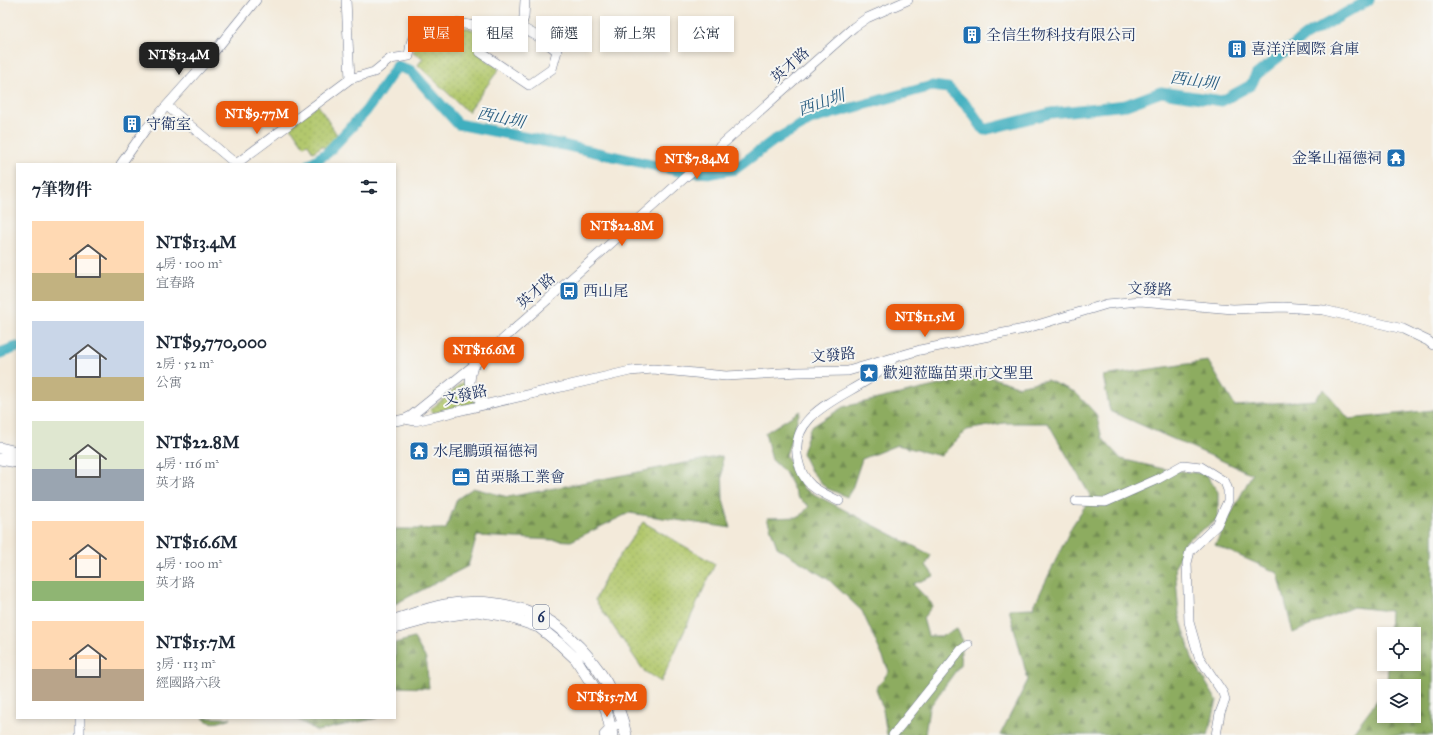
<!DOCTYPE html>
<html lang="zh-TW">
<meta charset="utf-8">
<style>
:root{--surface:#fff;--page:#f6f6f7;--text:#1f2937;--muted:#747a83;--accent:#ea580c}
body{margin:0;font-family:"IM FELL Great Primer","Noto Serif TC",serif;background:var(--page);color:var(--text);height:100vh;display:flex;flex-direction:column;font-size:15px;white-space:nowrap}
*{box-sizing:border-box;margin:0}
p{font-size:13px;color:var(--muted)}
.icon{flex:none;width:22px;height:22px;fill:none;stroke:currentColor;stroke-width:2;stroke-linecap:round;stroke-linejoin:round}
.map{position:relative;flex:1;overflow:hidden}
.sheet{position:absolute;left:16px;top:163px;width:380px;height:556px;display:flex;flex-direction:column;background:var(--surface);border-radius:0px;box-shadow:0 2px 6px #0003}
.sheet>*{flex:none}
.guide{position:absolute;left:408px;top:16px;width:380px;height:36px;display:flex;gap:8px}
.controls{position:absolute;left:1377px;top:627px;display:grid;gap:8px}
.controls a{display:grid;place-items:center;width:44px;height:44px;border-radius:0px;background:var(--surface);box-shadow:0 2px 6px #0003;font-size:20px}
.price{position:absolute;translate:-50% -34px;padding:0 9px;border-radius:8px;background:var(--accent);color:#fff;font-size:13px;line-height:26px;filter:drop-shadow(0 1px 2px #0008)}
.price::after{content:'';position:absolute;left:50%;top:24px;width:12px;height:9px;margin-left:-6px;background:inherit;clip-path:polygon(0 0,100% 0,50% 100%)}
.price.active{background:#222;color:#fff}
ul{padding:0;list-style:none}
li{display:flex;align-items:center;gap:12px;height:100px;padding:0 16px}
li span{display:grid;place-items:center;flex:none;width:112px;height:80px;border-radius:0px;color:#555}
li>.icon{margin-inline-start:auto}
span .icon{width:48px;height:48px;fill:#fffc;stroke-width:1}
li b{font-size:17px}
h2{display:flex;justify-content:space-between;align-items:center;height:48px;padding:0 16px;font-size:17px}
.tag{padding:0 14px;border-radius:0px;background:var(--surface);box-shadow:0 2px 6px #0003;font-size:14px;line-height:36px}
.tag.active{background:var(--accent);color:#fff}
.map>svg:first-child{display:block}
.grass{fill:url(#grass-dots);stroke:#667c66}
.forest{fill:url(#forest-firs);stroke:#546e5f}
.lines{fill:none;stroke-linecap:round;stroke-linejoin:round}
.river{stroke:#41afbf;stroke-width:11}
.minor-casing{stroke:#677089;stroke-width:10}
.major-casing{stroke:#677089;stroke-width:12}
.minor{stroke:#fff;stroke-width:9}
.major{stroke:#fff;stroke-width:11}
.labels{text-anchor:middle;stroke-width:4;stroke-linejoin:round;paint-order:stroke}
.shield{fill:#f6f6f2;stroke:#5d6b8a;stroke-width:1}
.shield-label{font-size:14px;font-weight:bold;fill:#1b2f5e}
.poi-label{font-size:15px;fill:#1b2f5e;stroke:#f6f6f2;text-anchor:start}
.street-label{font-size:15px;fill:#1b2f5e;stroke:#f6f6f2}
.water-label{font-size:16px;font-style:italic;fill:#285c80;stroke:#f6f6f2}
</style>
<div class="map">
<svg width="1433" height="735" viewBox="0 0 1433 735">
<defs>
<pattern id="grass-dots" width="8" height="8" patternUnits="userSpaceOnUse"><rect width="8" height="8" fill="#b2c86d"/><path d="M2 2h.1M6 6h.1" fill="none" stroke="#98ac61" stroke-width="1.8" stroke-linecap="round"/></pattern>
<pattern id="forest-firs" width="22" height="20" patternUnits="userSpaceOnUse"><rect width="22" height="20" fill="#8dac60"/><path d="M5 1l3.5 6h-7zM16 11l3.5 6h-7z" fill="#728c52"/></pattern>
</defs>
<rect width="100%" height="100%" fill="#f6f6f2"/>
<filter id="ink" filterUnits="userSpaceOnUse"><feTurbulence type="fractalNoise" baseFrequency=".025" numOctaves="2"/><feDisplacementMap in="SourceGraphic" scale="8" xChannelSelector="R" yChannelSelector="G"/><feConvolveMatrix kernelMatrix="1 2 1 2 8 2 1 2 1" color-interpolation-filters="sRGB"/></filter>
<filter id="wash" filterUnits="userSpaceOnUse"><feTurbulence type="fractalNoise" baseFrequency=".012" numOctaves="4" result="noise"/><feDisplacementMap in="SourceGraphic" scale="16" xChannelSelector="R" yChannelSelector="G"/><feGaussianBlur stdDeviation="0.9" result="paint"/><feColorMatrix in="noise" values="0 0 0 0 0 0 0 0 0 0 0 0 0 0 0 0 0 1.4 0 .05"/><feComposite in="paint" operator="in"/></filter>
<g filter="url(#wash)">
<rect width="100%" height="100%" fill="#f3eada"/>
<path class="grass" d="M431 28H469L494 40 483 57 499 69 468 112 418 65 423 58 413 52 417 36Z
M318 105 339 138 324 148 322 146 313 152 308 144 304 146 290 126Z
M468 378 478 402 432 413 430 410Z
M643 522 715 564 661 682 644 671 595 600 607 574Z"/>
<path class="forest" d="M1208 361 1235 406 1314 400 1324 389 1349 419 1433 410V735H1337L1353 732 1384 691V716H1414V686H1387L1388 664H1414V634H1389L1390 611 1353 607 1293 633 1278 573 1215 545 1252 474 1110 411 1103 376Z
M983 375 1018 386 1047 380 1075 392 1096 414 1102 438 1121 459 1164 469 1206 474 1218 492V519L1186 541 1175 567 1179 614 1193 661 1217 701 1208 735H1000L1028 680 1009 609 1033 608 1072 526 1091 497 1048 423H1004L967 430 941 456 897 445 862 459 852 489 847 497 826 488 811 471 802 453 810 428 843 407Z
M800 411 786 455 804 489 931 555 926 565 934 576 913 584 933 605 923 618 928 636H942L957 629 962 639 960 665 929 708 925 735H887L883 710 876 689 889 671 862 611 829 580 777 547 767 518 800 517 809 506 798 498 785 472 772 460 765 433Z
M722 456 723 500 731 528 629 513 571 541 477 536 468 566 395 604V529H446L457 499 473 488 508 497Z
M414 638 426 659 429 688 395 687V643Z
M203 718H231C221 722 211 726 203 718Z
M295 718H377L317 731Z"/>
<g class="lines">
<path class="river" d="M310 164 327 153 366 111 397 66 411 71 458 124 563 145 679 171 712 173 735 169 773 141 812 119 932 86 948 88 969 108 984 130 1051 113 1126 105 1161 92 1222 101 1251 85 1256 75 1305 36 1369 0
M0 353 17 347"/>
</g>
</g>
<g filter="url(#ink)">
<g class="lines">
<defs>
<path id="minor" d="M346 0 350 79
M167 106 236 164 350 79 374 72 390 59 409 56C410 51 410 43 413 38 424 18 466 22 483 29L480 52 529 85 552 69 557 51 542 39 521 27 524 17 525 0
M121 164 145 130 209 58 256 0
M473 366C467 387 469 393 487 405
M405 419 411 416 473 366 854 27 867 18 908 0
M395 421 405 419 415 421 630 371 653 369 726 376 799 372 848 371 920 350 1024 329 1107 304 1140 301 1233 309 1283 307 1324 310 1403 329 1428 341 1433 345
M839 501C817 491 803 485 798 460 788 417 836 400 866 381 875 375 884 367 892 360
M1076 501 1106 502 1158 479 1183 465 1201 467 1225 482 1228 490V501L1217 525 1190 551 1187 563 1189 622 1199 657 1223 693 1225 700 1220 713 1216 735
M80 735V718
M604 735 611 728 624 723
M893 735 961 650 968 645"/>
<path id="major" d="M0 448 17 452
M0 459 17 462
M395 620C411 615 428 608 445 605 477 599 515 603 545 619 554 623 562 630 569 637 598 663 618 697 626 735
M395 628 431 618 477 611 507 616 539 627 560 644 576 659 592 684 606 709 612 735"/>
</defs>
<use href="#minor" class="minor-casing"/>
<use href="#major" class="major-casing"/>
<use href="#minor" class="minor"/>
<use href="#major" class="major"/>
</g>
</g>
<defs>
<symbol id="building-square" viewBox="-11 -11 22 22"><rect x="-9" y="-9" width="18" height="18" rx="4" fill="#1f6fb2" stroke="#f6f6f2"/><path d="M-4-6H4V6H1V3H-1V6H-4ZM-2.5-4.3h1.7v1.8h-1.7ZM.8-4.3h1.7v1.8H.8ZM-2.5-1h1.7V.8h-1.7ZM.8-1h1.7V.8H.8Z" fill="#fff"/></symbol>
<symbol id="temple-square" viewBox="-11 -11 22 22"><rect x="-9" y="-9" width="18" height="18" rx="4" fill="#1f6fb2" stroke="#f6f6f2"/><path d="M0-6L5-2H3V0L6.5 2.5H4V6H1.5V3h-3V6H-4V2.5H-6.5L-3 0V-2H-5Z" fill="#fff"/></symbol>
<symbol id="bus-square" viewBox="-11 -11 22 22"><rect x="-9" y="-9" width="18" height="18" rx="4" fill="#1f6fb2" stroke="#f6f6f2"/><path d="M-5-6H5V4H4V6H2V4H-2V6H-4V4H-5ZM-3.5-4V0h7V-4ZM-3.5 1.2v1.5H-2V1.2ZM2 1.2v1.5H3.5V1.2Z" fill="#fff"/></symbol>
<symbol id="sight-square" viewBox="-11 -11 22 22"><rect x="-9" y="-9" width="18" height="18" rx="4" fill="#1f6fb2" stroke="#f6f6f2"/><path d="M0-6L1.8-2.2L6-1.7L2.9 1.2L3.7 5.4L0 3.3L-3.7 5.4L-2.9 1.2L-6-1.7L-1.8-2.2Z" fill="#fff"/></symbol>
<symbol id="office-square" viewBox="-11 -11 22 22"><rect x="-9" y="-9" width="18" height="18" rx="4" fill="#1f6fb2" stroke="#f6f6f2"/><path d="M-6-3h4V-5.5h4V-3h4V5H-6ZM-1-4.5V-3h2v-1.5ZM-6 0V1H6V0Z" fill="#fff"/></symbol>
</defs>
<g fill-rule="evenodd">
<use href="#building-square" x="961" y="24" width="22" height="22"/>
<use href="#building-square" x="1226" y="38" width="22" height="22"/>
<use href="#building-square" x="121" y="113" width="22" height="22"/>
<use href="#temple-square" x="1385" y="147" width="22" height="22"/>
<use href="#bus-square" x="558" y="280" width="22" height="22"/>
<use href="#sight-square" x="858" y="362" width="22" height="22"/>
<use href="#temple-square" x="408" y="440" width="22" height="22"/>
<use href="#office-square" x="450" y="466" width="22" height="22"/>
</g>
<g class="labels">
<rect class="shield" x="533" y="605" width="16" height="24" rx="3"/>
<g class="shield-label">
<text x="541" y="622">6</text>
</g>
<g class="poi-label">
<text x="986" y="40">全信生物科技有限公司</text>
<text x="1251" y="54">喜洋洋國際 倉庫</text>
<text x="146" y="129">守衛室</text>
<text x="1382" y="163" text-anchor="end">金峯山福德祠</text>
<text x="583" y="296">西山尾</text>
<text x="883" y="378">歡迎蒞臨苗栗市文聖里</text>
<text x="433" y="456">水尾鵬頭福德祠</text>
<text x="475" y="482">苗栗縣工業會</text>
</g>
<g class="street-label">
<text transform="translate(790 65) rotate(-42)" y="5">英才路</text>
<text transform="translate(1150 289) rotate(2)" y="5">文發路</text>
<text transform="translate(536 291) rotate(-42)" y="5">英才路</text>
<text transform="translate(833 355) rotate(-5)" y="5">文發路</text>
<text transform="translate(465 395) rotate(-13)" y="5">文發路</text>
</g>
<g class="water-label">
<text transform="translate(1194 80) rotate(8)" y="6">西山圳</text>
<text transform="translate(821 102) rotate(-19)" y="6">西山圳</text>
<text transform="translate(501 117) rotate(12)" y="6">西山圳</text>
</g>
</g>
</svg>
<div class="controls">
<a><svg class="icon" aria-label="locate" viewBox="0 0 24 24"><circle cx="12" cy="12" r="6"/><path d="M12 2v4M12 18v4M2 12h4M18 12h4"/></svg></a>
<a><svg class="icon" aria-label="layers" viewBox="0 0 24 24"><path d="M12 4l9 5-9 5-9-5zM3 14l9 5 9-5"/></svg></a>
</div>
<b class="price active" style="left:179px;top:76px">NT$13.4M</b>
<b class="price" style="left:257px;top:135px">NT$9.77M</b>
<b class="price" style="left:697px;top:180px">NT$7.84M</b>
<b class="price" style="left:622px;top:247px">NT$22.8M</b>
<b class="price" style="left:925px;top:338px">NT$11.5M</b>
<b class="price" style="left:484px;top:371px">NT$16.6M</b>
<b class="price" style="left:607px;top:718px">NT$15.7M</b>
<div class="guide">
<a class="tag active">買屋</a>
<a class="tag">租屋</a>
<a class="tag">篩選</a>
<a class="tag">新上架</a>
<a class="tag">公寓</a>
</div>
<section class="sheet">
<h2>7筆物件<svg class="icon" aria-label="filters" viewBox="0 0 24 24"><path d="M4 7h16M4 17h16"/><circle cx="9" cy="7" r="2"/><circle cx="15" cy="17" r="2"/></svg></h2>
<ul>
<li><span style="background:linear-gradient(#ffd9b3 65%,#c2b280 0)"><svg class="icon" aria-label="home" viewBox="0 0 24 24"><path d="M3 11l9-7 9 7M6 9v11h12V9"/></svg></span><div><b>NT$13.4M</b><p>4房 · 100 m²</p><p>宜春路</p></div></li>
<li><span style="background:linear-gradient(#c9d6e8 70%,#c2b280 0)"><svg class="icon" aria-label="home" viewBox="0 0 24 24"><path d="M3 11l9-7 9 7M6 9v11h12V9"/></svg></span><div><b>NT$9,770,000</b><p>2房 · 52 m²</p><p>公寓</p></div></li>
<li><span style="background:linear-gradient(#dfe7d0 60%,#9aa5b1 0)"><svg class="icon" aria-label="home" viewBox="0 0 24 24"><path d="M3 11l9-7 9 7M6 9v11h12V9"/></svg></span><div><b>NT$22.8M</b><p>4房 · 116 m²</p><p>英才路</p></div></li>
<li><span style="background:linear-gradient(#ffd9b3 75%,#8fb573 0)"><svg class="icon" aria-label="home" viewBox="0 0 24 24"><path d="M3 11l9-7 9 7M6 9v11h12V9"/></svg></span><div><b>NT$16.6M</b><p>4房 · 100 m²</p><p>英才路</p></div></li>
<li><span style="background:linear-gradient(#ffd9b3 60%,#b9a48a 0)"><svg class="icon" aria-label="home" viewBox="0 0 24 24"><path d="M3 11l9-7 9 7M6 9v11h12V9"/></svg></span><div><b>NT$15.7M</b><p>3房 · 113 m²</p><p>經國路六段</p></div></li>
</ul>
</section>
</div>
